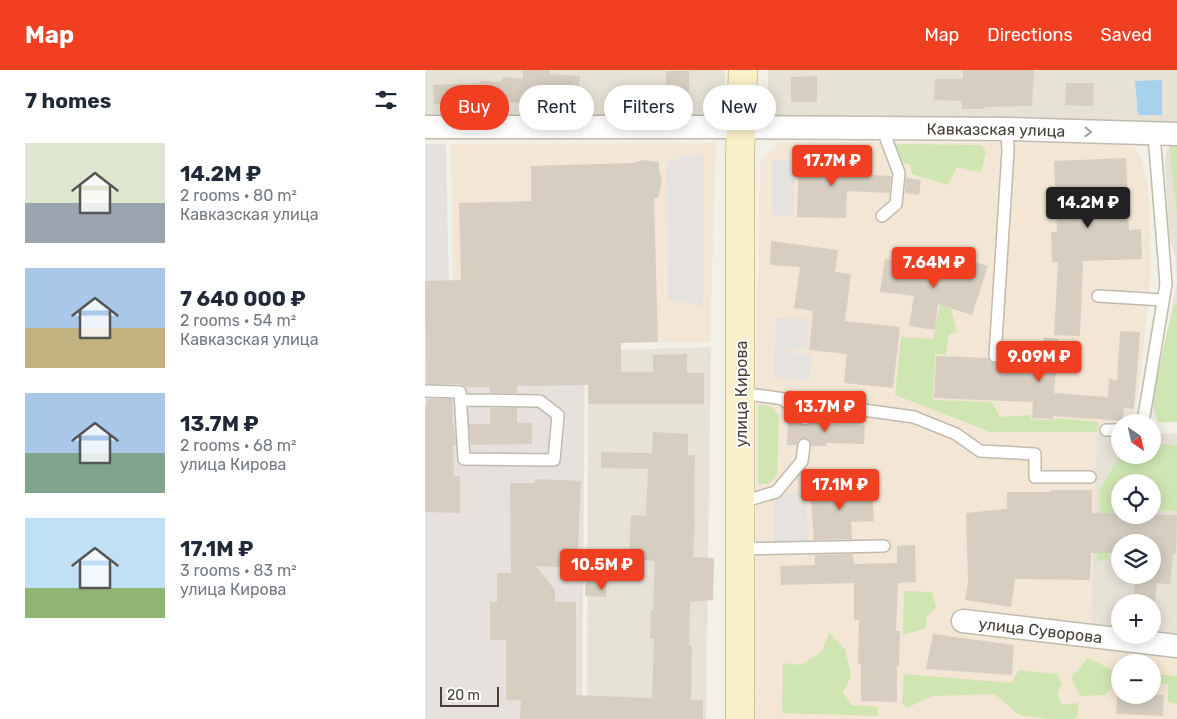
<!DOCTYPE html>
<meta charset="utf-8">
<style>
:root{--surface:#fff;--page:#f6f6f7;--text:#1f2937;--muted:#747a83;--accent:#f13f21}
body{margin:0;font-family:Rubik,sans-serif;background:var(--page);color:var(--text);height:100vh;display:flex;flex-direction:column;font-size:19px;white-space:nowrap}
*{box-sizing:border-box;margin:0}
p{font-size:16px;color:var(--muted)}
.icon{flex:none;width:28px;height:28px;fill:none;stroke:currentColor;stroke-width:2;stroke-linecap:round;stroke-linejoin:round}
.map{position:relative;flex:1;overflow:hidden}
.side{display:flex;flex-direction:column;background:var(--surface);width:425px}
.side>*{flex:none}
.hud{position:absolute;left:15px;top:15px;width:475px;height:45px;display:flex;gap:10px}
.needle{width:32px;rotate:146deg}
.fabs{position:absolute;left:686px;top:344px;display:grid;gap:10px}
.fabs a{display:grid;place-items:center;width:50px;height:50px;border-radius:50%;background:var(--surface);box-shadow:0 2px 12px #0003;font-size:25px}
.scale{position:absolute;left:15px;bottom:12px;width:59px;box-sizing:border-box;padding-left:5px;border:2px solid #464037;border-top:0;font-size:14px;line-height:18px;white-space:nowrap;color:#464037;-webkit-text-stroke:4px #fff;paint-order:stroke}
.price{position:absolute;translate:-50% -42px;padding:0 11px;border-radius:5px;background:var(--accent);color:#fff;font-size:16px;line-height:32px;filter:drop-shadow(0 1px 2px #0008)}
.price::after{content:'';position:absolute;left:50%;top:30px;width:15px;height:11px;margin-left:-8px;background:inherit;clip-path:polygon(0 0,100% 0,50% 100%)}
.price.active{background:#222;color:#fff}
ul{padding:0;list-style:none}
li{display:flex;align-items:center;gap:15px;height:125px;padding:0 25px}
li span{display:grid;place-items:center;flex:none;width:140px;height:100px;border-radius:0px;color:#555}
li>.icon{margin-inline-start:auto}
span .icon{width:60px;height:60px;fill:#fffc;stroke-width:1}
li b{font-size:21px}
h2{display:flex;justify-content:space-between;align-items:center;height:60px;padding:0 25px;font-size:21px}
.chip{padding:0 18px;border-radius:22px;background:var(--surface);box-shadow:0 2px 12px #0003;font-size:18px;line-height:45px}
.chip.active{background:var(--accent);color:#fff}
header{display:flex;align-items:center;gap:30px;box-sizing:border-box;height:70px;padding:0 25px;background:var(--accent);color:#fff}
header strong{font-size:24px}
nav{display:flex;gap:28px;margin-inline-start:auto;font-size:18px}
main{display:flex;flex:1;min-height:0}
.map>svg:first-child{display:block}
.residential{fill:#e7e2d6;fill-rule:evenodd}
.commercial{fill:#f4e6d4;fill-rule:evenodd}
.industrial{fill:#e6e1dc}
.green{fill:#cfe6b2}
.parking{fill:#e5e2df}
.water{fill:#a7d1ed}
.building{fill:#d7cec1}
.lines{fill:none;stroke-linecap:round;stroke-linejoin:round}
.service-casing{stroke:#c1baae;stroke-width:14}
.minor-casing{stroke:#c1baae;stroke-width:25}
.secondary-casing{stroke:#d1c399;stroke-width:30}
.service{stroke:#fff;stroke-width:11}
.minor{stroke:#fff;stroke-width:22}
.secondary{stroke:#fcf0c9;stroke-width:28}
.oneway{stroke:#a2a09b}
.labels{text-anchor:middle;stroke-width:4;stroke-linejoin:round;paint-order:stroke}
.street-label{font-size:16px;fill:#464037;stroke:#fff}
</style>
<header>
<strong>Map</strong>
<nav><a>Map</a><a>Directions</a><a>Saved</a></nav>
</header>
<main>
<section class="side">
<h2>7 homes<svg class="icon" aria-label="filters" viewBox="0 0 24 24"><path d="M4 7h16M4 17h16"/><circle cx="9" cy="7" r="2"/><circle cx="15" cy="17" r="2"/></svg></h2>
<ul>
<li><span style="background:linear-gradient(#dfe7d0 60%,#9aa5b1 0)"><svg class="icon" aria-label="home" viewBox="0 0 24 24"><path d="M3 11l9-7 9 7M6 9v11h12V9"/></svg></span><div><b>14.2M ₽</b><p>2 rooms · 80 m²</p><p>Кавказская улица</p></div></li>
<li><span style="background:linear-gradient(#a9c7e8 60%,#c2b280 0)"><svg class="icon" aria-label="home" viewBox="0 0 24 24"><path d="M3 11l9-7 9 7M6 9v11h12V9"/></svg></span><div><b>7 640 000 ₽</b><p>2 rooms · 54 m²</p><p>Кавказская улица</p></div></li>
<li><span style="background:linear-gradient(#a9c7e8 60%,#7fa58c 0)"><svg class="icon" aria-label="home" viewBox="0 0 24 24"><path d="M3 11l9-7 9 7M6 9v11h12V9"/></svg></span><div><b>13.7M ₽</b><p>2 rooms · 68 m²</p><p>улица Кирова</p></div></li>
<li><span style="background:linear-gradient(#bfe0f5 70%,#8fb573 0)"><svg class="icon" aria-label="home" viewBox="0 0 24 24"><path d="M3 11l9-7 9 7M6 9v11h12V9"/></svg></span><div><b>17.1M ₽</b><p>3 rooms · 83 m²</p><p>улица Кирова</p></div></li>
</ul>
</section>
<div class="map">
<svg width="752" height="649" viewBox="0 0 752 649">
<rect width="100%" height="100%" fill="#f3f0e8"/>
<path class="residential" d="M0 0H300V37L286 50 0 49Z
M343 0H752V53L353 52 343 40Z
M752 74V351L730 348 727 338 752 212 750 186 744 169 740 90 742 80Z
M286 277 281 649H162L163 281Z
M695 364V385H728V364H752V583L677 576 666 547 672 365ZM695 412H728V445H695ZM695 472H728V505H695ZM695 532H728V565H695Z"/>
<path class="commercial" d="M371 72 698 73 709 77 716 87 723 116 726 204 716 306 707 352H695V364L672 365 666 547 677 576 752 583V649H330L331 302 335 93 343 82 355 73ZM695 592H728V625H695Z
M291 73 285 272 29 273 26 74Z"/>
<path class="industrial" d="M0 74H21L25 277 160 276 157 649H0Z"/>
<path class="green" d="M752 73V145L744 74Z
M469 74 556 75 561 82 556 102 532 97 523 115 487 104 485 95 475 92Z
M517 226 523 227 532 262 524 264 521 285 510 284 508 330 567 332 575 347 606 345V349L629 350 630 348 674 352 672 362H565L470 325 476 267 508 269Z
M749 234H752V352H733L727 326Z
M333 335 345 336 354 345 352 405 343 414H333Z
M728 374 752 375V441L728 440V412H695V440L688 442 683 489 672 492 675 418 695 386 728 385Z
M479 521 507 522 511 538 502 546 501 558 478 565Z
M404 562 420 580 426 606 418 622 427 635 453 637V646L357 643 358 593 376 595 397 581Z
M663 588 688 600 695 601V612L691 611 680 625 655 626 646 608Z
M594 600 632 604 637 614 632 623 637 635 653 633V645L650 649H623L594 645 570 624 508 626 484 637 477 634 479 604 586 613Z
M728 604 752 606V634L743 632V614L728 613Z"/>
<path class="parking" d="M373 76H420V85L372 84Z
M279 85 278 236 243 230 242 92 260 86Z
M347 90H370L368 145H347Z
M351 248 384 249 382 279H364L363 283 387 284 385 310 349 308Z
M381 420 383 474H349V427Z"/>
<path class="water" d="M737 10V45H713L710 11Z"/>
<path class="building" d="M98 0H125V4L155 6 153 34 111 31 110 34 67 31 66 43H19V34H9L8 15 55 13V11L76 12 77 7 98 9Z
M538 0H609L607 36 559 37V39H537V31L509 30 510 9H538Z
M241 1H264V31H241Z
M392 6V32H366V7Z
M641 13H669L668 36 640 35Z
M374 88 423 89 422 103 466 106 465 123 422 121 421 148 372 147Z
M701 88 704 160 716 159 717 189 658 191 655 266 629 265 633 192H627L626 162H632L629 91Z
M218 90 234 92V101L237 110 233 128H229L233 272 196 273V302H228V285L262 284V303H279V334H163V315L92 316V323H65V317H41L35 314H1L0 211 36 210 34 133 106 131V96L208 93Z
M481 108 496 110 494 125 480 123Z
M346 171 413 180 410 202 426 204 420 251 475 257 468 318 419 313 422 284 384 280 388 241 369 238 375 197 345 195Z
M460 189 478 191V194L539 203 544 190 563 196 547 245 513 234 510 260 484 256 489 226 455 222Z
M695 261 715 262 709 339 699 338 698 351 628 346V349L607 348 608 332 509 328 511 286 563 288 565 292 570 293 574 292 577 288 616 289 619 267 634 269 629 323 683 327 684 309 692 310Z
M2 329H27L28 354H29L31 375H28L29 406H35V443L0 442V336H2Z
M65 338H92V353H107V374L46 375 44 354H65Z
M363 349H371L377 356H380L385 355 387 350H402V354L440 356 439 374 401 373V376H386L384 369 379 368 373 370 371 375H362Z
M228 362 263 364V385H270L269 449H270L268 487 289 488 288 530 265 532 264 576H267L266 630H278V649H95L96 630H81V570H65V532H72V503H86L85 413H110V409L156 411 152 498 111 496 130 520V532H151V625L227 628 229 569H225L226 540H228L230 491 204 489 206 445 221 446 223 399 176 398V382L227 383Z
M424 416V418L447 416 449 451 426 452 427 469 389 470 385 418Z
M626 420H667V443L752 445 751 484H748L745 515 732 513 730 532H708L711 505H728V472H695V483H666L665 510 590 509 586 537 540 530 543 511 541 443 582 439V422H626Z
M490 475 491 512 473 513 471 561H475L474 596H472V632L436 631V594H433L434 550H429V513L356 515 355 496 390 495V485L428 484 429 494 472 493V476Z
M162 487 183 488 181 527 160 526Z
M508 564 589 575 587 605 501 599Z
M692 625H739L738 646 691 644Z"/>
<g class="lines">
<defs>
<path id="service" d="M457 58 474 103 471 134 457 146
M673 226 738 230
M570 286 583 81 582 59
M0 321 35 322 39 389 129 390 133 345 115 331 37 330
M316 323 489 347 531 364 555 381 610 384V407H665
M360 331 374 341 380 349
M718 352 741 214 729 64
M681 360H695
M316 432 351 422 377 391 379 375
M316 479 459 476"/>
<g id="minor">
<path id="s1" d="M0 57H317L582 59 752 64"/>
<path id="s2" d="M538 551 752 576"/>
</g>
<path id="secondary" d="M315 649V86L318 0"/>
</defs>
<use href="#service" class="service-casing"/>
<use href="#minor" class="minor-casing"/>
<use href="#secondary" class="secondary-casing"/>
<use href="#service" class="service"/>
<use href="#minor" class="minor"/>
<use href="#secondary" class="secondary"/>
</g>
<defs><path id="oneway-chevron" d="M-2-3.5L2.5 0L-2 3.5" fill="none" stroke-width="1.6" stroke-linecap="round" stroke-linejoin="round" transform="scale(1.25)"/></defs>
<use class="oneway" href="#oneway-chevron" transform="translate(663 62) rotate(2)"/>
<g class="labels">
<g class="street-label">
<text dy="6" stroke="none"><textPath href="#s1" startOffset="571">Кавказская улица</textPath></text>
<text transform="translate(316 324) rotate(-90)" y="6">улица Кирова</text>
<text dy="6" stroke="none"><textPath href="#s2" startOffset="78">улица Суворова</textPath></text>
</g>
</g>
</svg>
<div class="fabs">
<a><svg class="needle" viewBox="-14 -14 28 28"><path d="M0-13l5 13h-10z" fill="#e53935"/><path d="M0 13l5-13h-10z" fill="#747a83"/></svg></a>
<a><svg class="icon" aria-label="locate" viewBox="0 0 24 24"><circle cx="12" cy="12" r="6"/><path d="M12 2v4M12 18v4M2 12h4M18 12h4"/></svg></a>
<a><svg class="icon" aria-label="layers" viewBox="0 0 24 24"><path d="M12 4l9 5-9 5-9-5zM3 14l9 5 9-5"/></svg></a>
<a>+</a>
<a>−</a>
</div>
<div class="scale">20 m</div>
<b class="price" style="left:407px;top:117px">17.7M ₽</b>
<b class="price active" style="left:663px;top:159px">14.2M ₽</b>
<b class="price" style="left:509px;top:219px">7.64M ₽</b>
<b class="price" style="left:614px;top:313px">9.09M ₽</b>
<b class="price" style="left:400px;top:363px">13.7M ₽</b>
<b class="price" style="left:415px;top:441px">17.1M ₽</b>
<b class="price" style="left:177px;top:521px">10.5M ₽</b>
<div class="hud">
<a class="chip active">Buy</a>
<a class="chip">Rent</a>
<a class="chip">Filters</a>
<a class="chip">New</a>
</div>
</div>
</main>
